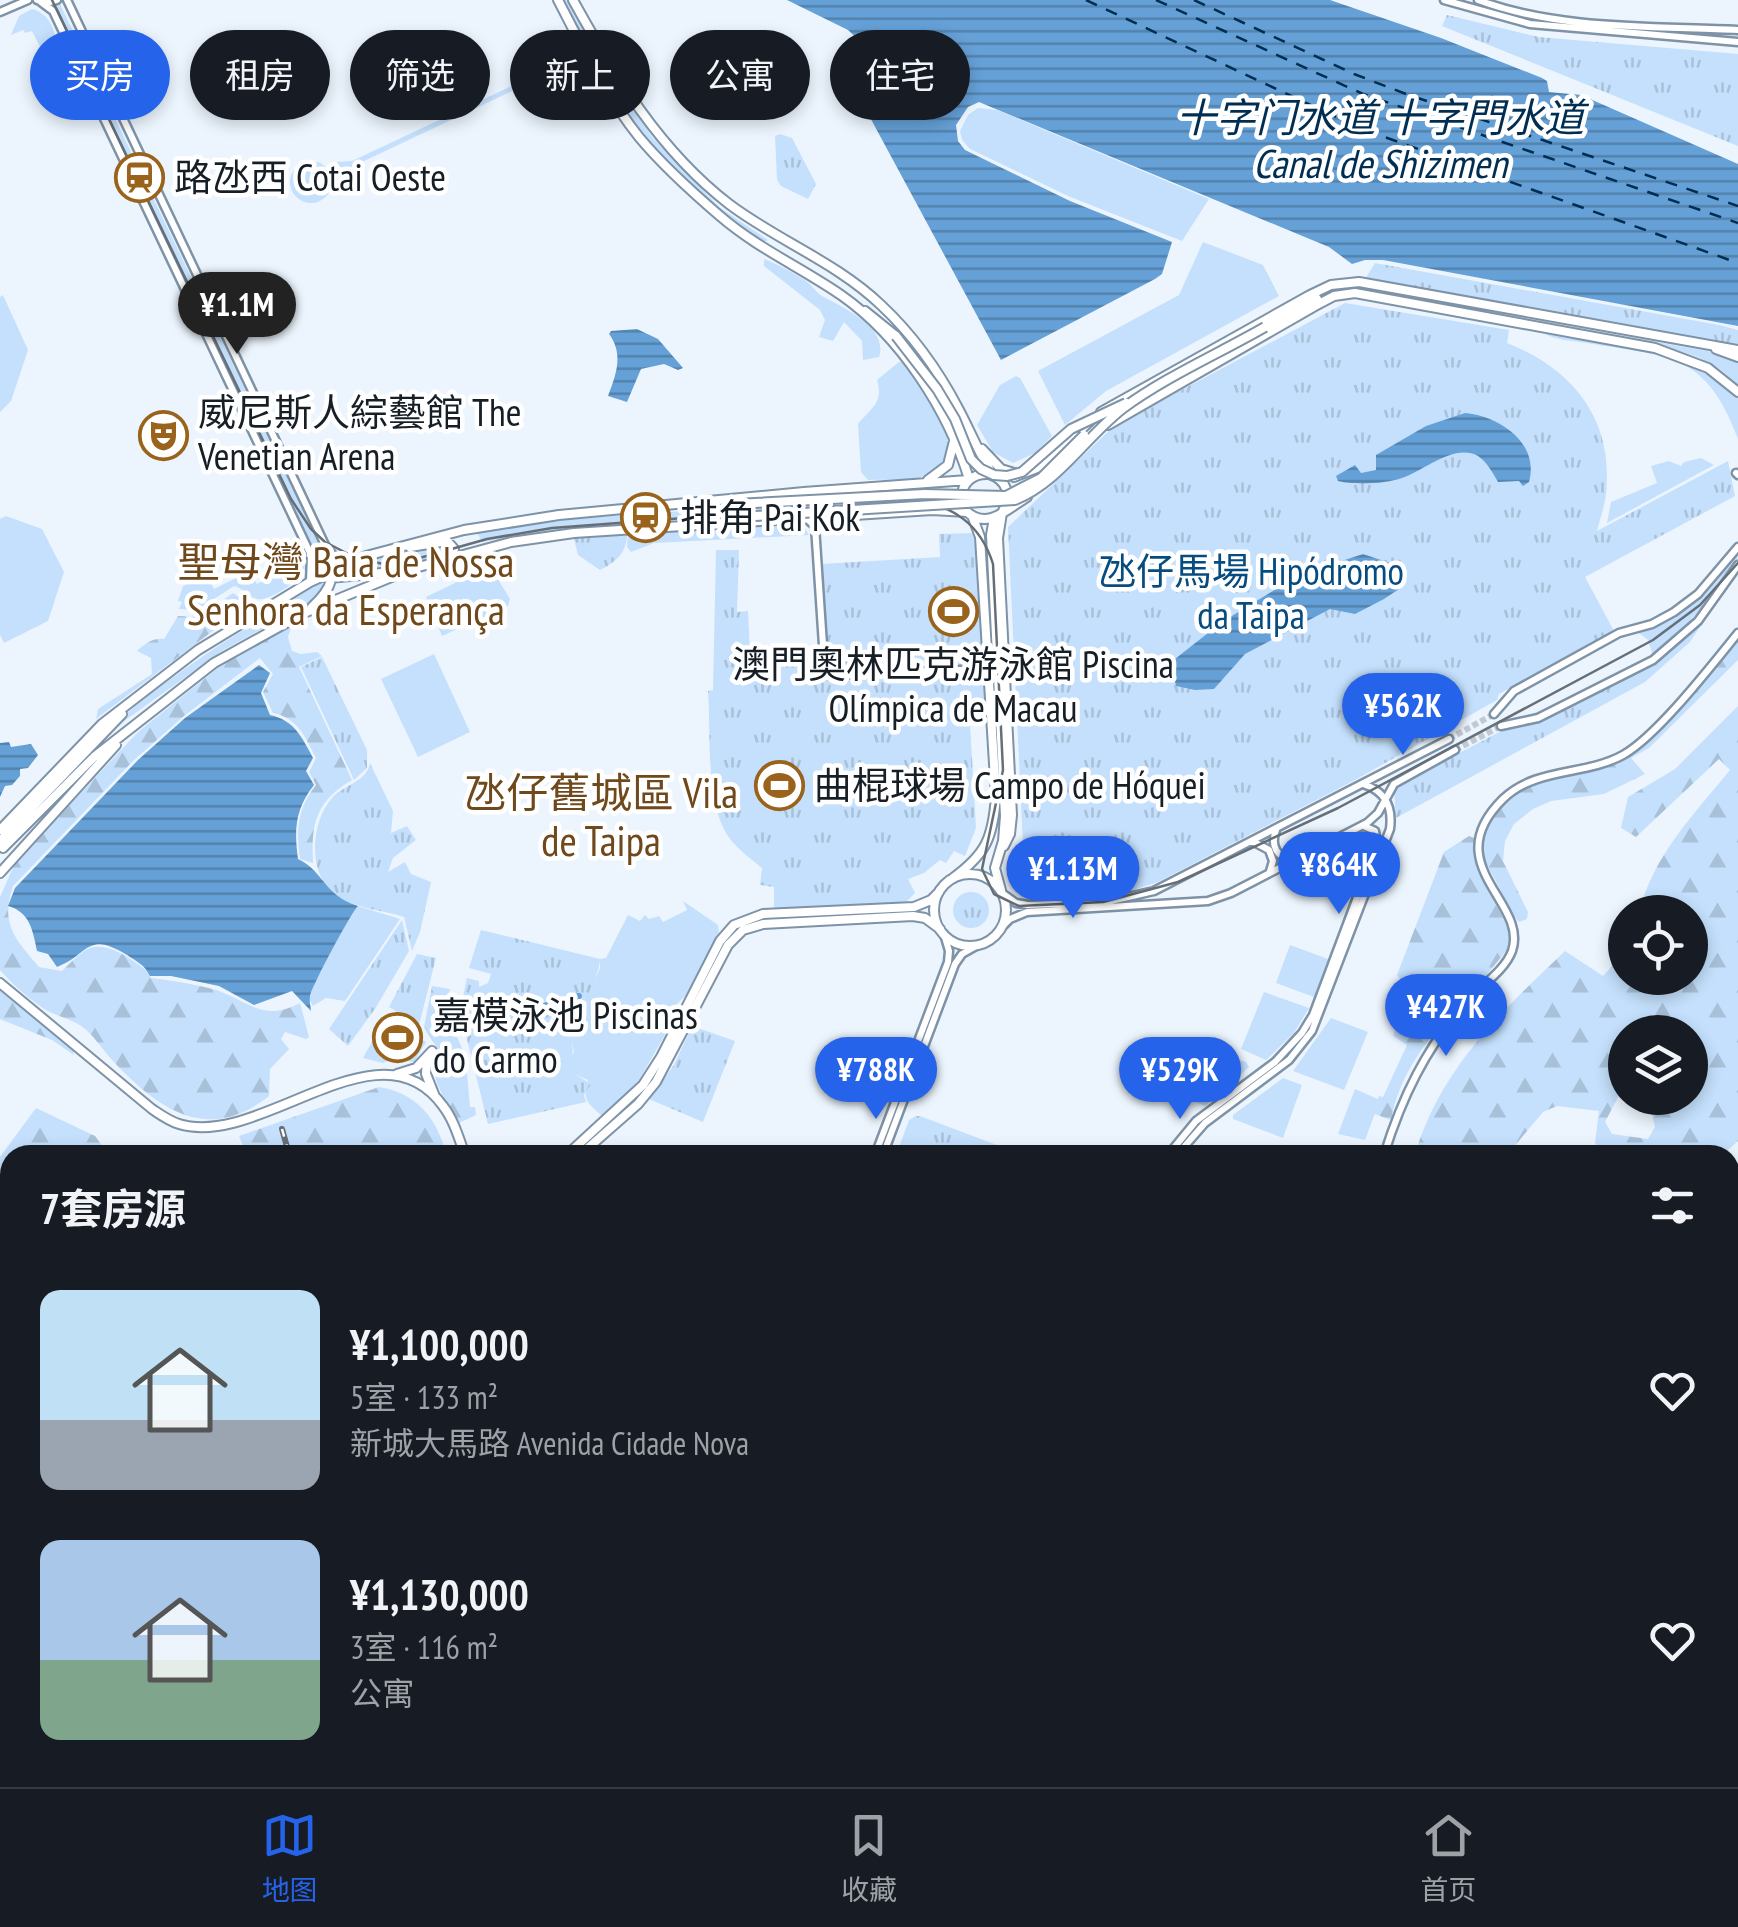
<!DOCTYPE html>
<html lang="zh">
<meta charset="utf-8">
<style>
:root{--surface:#171b24;--page:#242831;--text:#f1f3f6;--muted:#9ea1a6;--line:#363941;--accent:#2563eb}
body{margin:0;font-family:"PT Sans Narrow","Noto Sans SC",sans-serif;background:var(--page);color:var(--text);height:100vh;display:flex;flex-direction:column;font-size:38px;white-space:nowrap}
*{box-sizing:border-box;margin:0}
p{font-size:32px;color:var(--muted)}
.icon{flex:none;width:55px;height:55px;fill:none;stroke:currentColor;stroke-width:2;stroke-linecap:round;stroke-linejoin:round}
.map{position:relative;flex:1;overflow:hidden}
.panel{position:absolute;left:0px;top:1145px;width:1740px;height:642px;display:flex;flex-direction:column;background:var(--surface);border-radius:30px 30px 0 0;box-shadow:0 5px 15px #0003}
.panel>*{flex:none}
.guide{position:absolute;left:30px;top:30px;width:1000px;height:90px;display:flex;gap:20px}
.tools{position:absolute;left:1608px;top:895px;display:grid;gap:20px}
.tools a{display:grid;place-items:center;width:100px;height:100px;border-radius:50%;background:var(--surface);box-shadow:0 5px 15px #0003;font-size:50px}
.price{position:absolute;translate:-50% -85px;padding:0 22px;border-radius:35px;background:var(--accent);color:#fff;font-size:32px;line-height:65px;filter:drop-shadow(0 2px 5px #0008)}
.price::after{content:'';position:absolute;left:50%;top:60px;width:30px;height:22px;margin-left:-15px;background:inherit;clip-path:polygon(0 0,100% 0,50% 100%)}
.price.selected{background:#222;color:#fff}
ul{padding:0;list-style:none}
li{display:flex;align-items:center;gap:30px;height:250px;padding:0 40px}
li span{display:grid;place-items:center;flex:none;width:280px;height:200px;border-radius:20px;color:#555}
li>.icon{margin-inline-start:auto}
span .icon{width:120px;height:120px;fill:#fffc;stroke-width:1}
li b{font-size:42px}
h2{display:flex;justify-content:space-between;align-items:center;height:120px;padding:0 40px;font-size:42px}
.tag{padding:0 35px;border-radius:45px;background:var(--surface);box-shadow:0 5px 15px #0003;font-size:35px;line-height:90px}
.tag.selected{background:var(--accent);color:#fff}
.tab-bar{display:flex;justify-content:space-around;align-items:center;height:140px;border-top:2px solid var(--line);background:var(--surface);font-size:28px;color:var(--muted)}
.tab-bar a{display:grid;justify-items:center;gap:5px}
.tab-bar .selected{color:var(--accent)}
.map>svg:first-child{display:block}
.green{fill:#c4e0fc}
.forest{fill:url(#forest-firs);fill-rule:evenodd}
.park{fill:url(#park-tufts)}
.water{fill:url(#water-rules)}
.lines{fill:none;stroke-linecap:round;stroke-linejoin:round}
.canal{stroke:#65a0d7;stroke-width:6}
.ferry{stroke:#002e52;stroke-width:2.5;stroke-dasharray:12 10;stroke-linecap:butt}
.secondary-tunnel{stroke:#c1cad3;stroke-width:6;stroke-dasharray:6 3;stroke-linecap:butt}
.secondary-casing{stroke:#7e93a7;stroke-width:11}
.primary-casing{stroke:#7e93a7;stroke-width:12}
.secondary{stroke:#fff;stroke-width:6}
.primary{stroke:#fff;stroke-width:8}
.tram{stroke:#666f77;stroke-width:2.5}
.rail-casing{stroke:#666f77;stroke-width:6}
.rail{stroke:#fff;stroke-width:2.5;stroke-dasharray:8;stroke-linecap:butt}
.primary-bridge-casing{stroke:#7e93a7;stroke-width:12;stroke-linecap:butt}
.primary-bridge{stroke:#fff;stroke-width:8}
.labels{text-anchor:middle;stroke-width:9;stroke-linejoin:round;paint-order:stroke}
.poi-label{font-size:38px;fill:#161e26;stroke:#fff;text-anchor:start}
.park-label{font-size:38px;fill:#074c80;stroke:#fff}
.water-label{font-size:40px;font-style:italic;fill:#002e52;stroke:#fff}
.quarter-label{font-size:42px;fill:#6f491b;stroke:#fff}
</style>
<div class="map">
<svg width="1738" height="1787" viewBox="0 0 1738 1787">
<defs>
<pattern id="forest-firs" width="22" height="20" patternUnits="userSpaceOnUse" patternTransform="scale(2.5)"><rect width="22" height="20" fill="#c4e0fc"/><path d="M5 1l3.5 6h-7zM16 11l3.5 6h-7z" fill="#a8c0d8"/></pattern>
<pattern id="park-tufts" width="24" height="20" patternUnits="userSpaceOnUse" patternTransform="scale(2.5)"><rect width="24" height="20" fill="#c4e0fc"/><path d="M3 7l-1-3M5 7V3M7 7l1-3M15 17l-1-3M17 17v-4M19 17l1-3" fill="none" stroke="#a8c0d8"/></pattern>
<pattern id="water-rules" width="6" height="5" patternUnits="userSpaceOnUse" patternTransform="scale(2.5)"><rect width="6" height="5" fill="#65a0d7"/><path d="M0 2.5h6" fill="none" stroke="#5282ae"/></pattern>
</defs>
<rect width="100%" height="100%" fill="#ecf5fe"/>
<path class="green" d="M564 0H569L622 94 653 138 719 207 768 240 764 242C708 204 659 158 620 102 598 71 582 34 564 0Z
M60 4 326 558 327 567 318 558 56 8Z
M32 9C62 17 57 57 57 81L32 31 25 33 23 30 11 35 19 16Z
M577 46 582 58 343 171 337 162 352 161 565 61Z
M978 108 997 110 1209 199 1182 241 1068 196 970 149 962 140 960 131 968 115Z
M290 182a21 21 0 1 1 42 0a21 21 0 1 1-42 0Z
M1203 242 1263 265 1279 296 1106 391 1065 425 1038 371 1179 295Z
M764 259C777 264 794 273 806 281 813 286 817 294 824 297 844 308 889 328 879 357L863 360 862 341 844 322 833 341 819 337 825 320 820 310 764 266Z
M1358 290 1719 353 1738 358V385L1720 369 1698 357 1651 342Z
M3 295 28 350 11 401 0 412V297Z
M1543 333C1600 338 1698 354 1738 398V439C1706 352 1669 357 1587 343 1573 341 1555 340 1543 333Z
M899 362H903C921 387 977 453 930 474 912 482 886 479 868 480L861 472 858 424C871 408 884 403 877 380Z
M1016 376 1020 378 1052 436 1035 453 1013 463 993 452 977 425 1000 385Z
M1701 458 1714 465 1607 523 1611 502 1657 483 1651 466 1669 461 1681 466 1684 462Z
M811 502 812 509C702 516 592 522 483 542L476 532 584 518Z
M6 516 42 529 64 572 48 621 4 643 0 635V519Z
M794 524 803 525 809 535 654 543 631 552 627 547 628 535Z
M442 544 449 545V551C416 566 376 572 340 574 365 549 408 551 442 544Z
M298 548 305 561 304 574C295 582 269 602 257 599 248 597 243 588 234 586L197 610 179 609 182 602 178 601 183 586 207 576 214 589 250 571 257 584 298 560 294 550Z
M1738 551C1738 578 1709 600 1691 619L1694 621 1653 656 1648 640 1639 633 1681 610Z
M490 566 510 599 508 606 442 636 426 597Z
M322 582 325 586 310 602 222 651 120 724 119 720C181 666 252 624 322 582Z
M434 654 470 732 418 757 381 679Z
M683 901 718 925 719 932 687 994 673 1008 663 1026 666 1033 639 1080 602 1116C587 1103 582 1099 588 1080L576 1075 568 1061 574 1052 570 1029 573 1016 584 1004 600 968V959L606 958 628 915 640 921 645 915 649 919 659 916 663 922 687 910Z
M358 906 400 919 345 1001 326 998 313 1006 309 999C313 983 347 918 358 906Z
M1290 945 1328 959 1314 997 1276 983Z
M1264 992 1309 1008 1294 1033 1266 1060 1241 1049Z
M386 1016 426 1042 414 1062 392 1059 383 1063 363 1058Z
M1331 1018 1368 1032 1344 1090 1293 1071Z
M1196 1045 1246 1062 1249 1067 1205 1106 1177 1094Z
M1283 1078 1302 1085 1283 1138 1233 1119V1115Z
M1355 1089 1380 1100 1365 1140 1338 1134Z
M1730 1728 1738 1736V1787H1533L1545 1778H1730Z
M594 1778H708L707 1787H588Z"/>
<path class="forest" d="M233 593 243 600 238 612 96 719 98 709 152 674 151 658 137 651C144 644 154 637 164 639L178 616 199 617Z
M292 624 288 637 292 651 301 654 317 652 322 656 299 667 352 780C316 801 311 823 313 863L300 859C296 830 297 809 316 785L309 772 316 758C305 737 298 718 273 713L263 692 273 674 260 658 184 716 134 760 13 886C0 924 15 939 39 967L62 971C70 964 82 949 94 947 113 944 137 963 151 974L150 978C165 979 205 986 219 991 251 1003 264 1022 300 1003L309 1037 306 1039 285 1032 281 1039 289 1049 270 1069 269 1096C207 1145 158 1109 112 1060 102 1049 93 1034 81 1026 71 1019 57 1016 46 1010 30 1000 12 984 0 970V897L15 863 138 732 234 655Z
M1738 638V660L1649 748 1631 758 1645 774 1604 794 1551 801 1533 809 1514 824 1505 841 1503 861 1528 912 1527 919 1519 922C1510 912 1505 899 1499 887 1493 875 1484 862 1483 849 1482 819 1511 792 1536 782L1618 762 1629 756Z
M1738 706V1141L1722 1155H1601L1595 1143 1599 1111 1557 1106 1543 1112 1507 1155H1415C1439 1070 1503 1010 1565 951L1603 976 1625 952V978H1690V912H1639C1654 855 1693 815 1730 770L1719 759 1636 837 1621 828 1628 797 1675 769ZM1625 1032H1690V1098H1648L1655 1127 1648 1139 1612 1134 1605 1122 1625 1084Z
M1469 836 1477 839C1469 885 1514 913 1509 947 1467 1004 1405 1045 1391 1120L1372 1113 1379 1096 1383 1097 1407 1045 1393 1036 1396 1028 1407 1029 1412 1019 1399 1012 1409 991 1397 975 1444 852Z
M432 986 450 989C440 1022 458 1030 466 1060L464 1064 445 1061 424 1027Z
M0 989 73 1051 74 1055 52 1040 0 1019Z
M436 1064 467 1073 470 1107H475L476 1115 459 1123C451 1104 430 1085 436 1064Z
M379 1087C413 1092 435 1115 444 1147H418L416 1155H247L239 1136Z
M36 1108 95 1136 109 1155H10V1778H572L567 1787H0V1157Z"/>
<path class="park" d="M1447 15 1539 37 1738 54V146L1442 26Z
M780 134 792 138 816 184 808 199 781 186 777 180 775 136Z
M1375 263 1719 325 1738 330V346L1365 279Z
M1345 303 1509 330 1507 343C1572 368 1614 419 1606 493 1605 506 1600 518 1597 531L1728 461 1735 496 1585 577 1614 631 1499 694 1497 700 1355 780 1158 882 1127 892 1040 896 1023 845 1008 527 1114 426Z
M627 532C628 552 616 562 600 570L578 555 573 535Z
M974 533 987 712 970 723 976 828 965 856 954 851 946 863 940 860 924 873 908 879 915 893 905 903 774 908V887L760 885 762 868C750 858 737 849 728 836 705 802 711 731 708 691L713 690 716 550H739L737 612 748 611 750 653 825 648 821 564 940 557 939 534Z
M1720 596 1690 642 1645 682 1396 818 1394 793 1402 783 1507 728 1537 723 1606 684 1651 664 1686 638Z
M322 657 367 750V768L354 780 301 667Z
M370 763 393 811 391 833 407 826 416 840 393 858 388 872 405 862 411 874 431 882 420 932 412 951 404 917C383 910 354 908 337 896 307 876 310 823 332 798 344 784 366 783 370 763Z
M953 910a18 18 0 1 1 36 0a18 18 0 1 1-36 0Z
M402 920 409 951 375 1009 348 1046 329 1029Z
M481 930 600 959C600 968 590 996 584 1004 582 1008 576 1011 574 1016 565 1031 579 1048 569 1062L576 1075 591 1084 584 1095 586 1102 488 1124 460 1011 467 978 479 981V987L488 983 491 974 469 968Z
M417 954 436 958 419 1025 389 1007Z
M692 1026 735 1041 703 1122 649 1099 674 1065Z
M916 1116H920L1023 1155H896L909 1120Z"/>
<path class="water" d="M787 0H1330L1441 38 1542 78 1547 81 1549 92 1581 95 1738 164V326L1383 260H1365L1352 264 1329 247 979 102 968 107 956 125 958 141 965 150 1070 201 1172 242 1162 274 1155 279 1001 360 866 110 910 86 933 98 940 87 894 60 884 63 848 30Z
M637 329 658 339 683 368 678 370 664 364 641 369 627 402 608 396C616 375 624 354 609 334L611 331Z
M1465 413C1498 416 1540 442 1529 482L1523 486 1519 481 1498 482C1493 473 1487 462 1478 456 1454 443 1424 471 1402 478 1386 484 1353 485 1338 481L1336 476 1355 465 1361 473 1376 470V455L1426 426Z
M1363 554 1393 564 1407 578 1402 587 1384 599 1355 614 1330 609 1245 654 1214 689 1195 690 1176 686 1172 667 1175 659 1222 622 1299 575Z
M259 665 270 673 261 693 270 715C294 720 302 737 313 758L306 771 314 785C295 809 294 830 298 859 325 872 323 895 358 906 351 913 310 989 310 997 309 1002 311 1007 311 1011L292 991 254 1005 219 986 171 976H150C145 965 136 961 127 955 86 930 89 955 57 967L48 954 37 951C33 931 30 912 8 906L15 888 138 760 185 718Z
M9 742 11 747 31 744 38 755 28 768 20 769V776L12 785 5 786 0 797V743Z
M1738 1401V1610L1730 1606V1407Z
M1200 1778H1472L1460 1787H1190Z"/>
<g class="lines">
<path class="canal" d="M495 1010 537 1008 579 996"/>
<path class="ferry" d="M1086 0 1362 129 1738 263
M1156 0 1363 94 1738 223
M1194 0 1354 74 1406 94 1738 206"/>
<path class="secondary-tunnel" d="M1449 739 1494 714
M1455 750 1501 726"/>
<defs>
<path id="secondary" d="M37 0 47 3 57 0
M67 0 326 547 335 557 351 562
M1444 0 1530 24 1738 42
M1478 0C1558 30 1654 26 1738 30
M41 2 53 11 311 555 310 582
M0 12 28 0
M1736 473 1738 475
M807 519 815 526 825 675 987 669
M1494 714 1514 691 1619 633 1652 624 1674 612 1698 594 1738 547
M1501 726 1538 718 1653 660 1698 621 1738 565
M1276 830C1270 846 1277 858 1293 860
M1252 841 1269 850 1273 861 1270 871
M1002 893 1016 903 1028 905 1106 902 1154 891 1449 739
M1001 928 1010 919 1027 912 1208 901 1231 893 1367 823 1378 813 1394 784 1455 750
M875 1155 948 962 949 951 944 934
M883 1155 955 964 962 954 978 945
M1168 1155 1196 1121 1275 1062 1302 1033 1313 1015 1377 844 1375 831 1364 826
M1177 1155 1205 1123 1289 1060 1312 1031 1390 829C1393 806 1385 791 1363 784
M1384 1155C1402 1097 1426 1048 1466 1002 1480 986 1504 972 1512 951 1529 902 1436 865 1503 799 1536 767 1585 776 1623 755 1657 736 1712 665 1738 633
M1730 1475 1738 1485
M489 1778 490 1787
M712 1778V1787
M1171 1787 1172 1778"/>
<path id="primary" d="M558 0C582 46 606 96 639 137 663 166 692 192 720 216 757 248 802 268 841 295 901 337 948 410 969 479
M573 0C615 76 659 150 729 204 778 241 836 262 881 305 912 334 938 370 958 408 970 430 979 454 993 475
M865 311 896 336
M1265 327 1317 299
M1716 349 1738 357
M1101 412 1310 295 1331 285 1359 282 1738 350
M1108 425 1315 306 1334 296 1355 293 1655 348 1708 368 1738 392
M982 449 1001 469 1014 473
M1014 477 1042 466 1090 421
M928 480 948 465 954 441
M961 499C962 482 973 473 989 474 1007 480 1012 495 1003 511
M966 511C987 531 1007 509 1027 497
M1002 513 998 538 1012 815 1010 834 1004 846
M994 518 991 535 1005 816 1003 841 995 868 1001 890
M410 547 447 541 454 549 451 555
M311 555 318 570 329 578 392 572
M312 607C333 588 337 574 326 547
M0 830 102 724 198 650 310 582 366 556 464 530 559 515 804 492 968 480
M0 841 122 714
M3 848 94 757 214 663 304 613 411 569 511 542 574 533 932 510 967 512
M0 873 116 745
M934 910a36 36 0 1 1 72 0a36 36 0 1 1-72 0Z
M953 878C986 854 993 838 996 796L980 537 973 518
M0 983 152 1109C161 1115 169 1121 179 1124 261 1149 379 1017 443 1106 454 1120 459 1139 465 1155
M427 1059 426 1074 434 1094
M397 1074 416 1068 432 1051
M567 1155 643 1085 661 1057 720 941 734 925 763 914 914 907 931 900 939 892
M580 1155 638 1104 656 1082 728 945 743 930 763 924 913 916 925 918 940 929
M1730 1342 1738 1339
M1730 1361 1738 1357
M1730 1382 1738 1374
M570 1787 575 1778
M577 1787 584 1778"/>
</defs>
<use href="#secondary" class="secondary-casing"/>
<use href="#primary" class="primary-casing"/>
<use href="#secondary" class="secondary"/>
<use href="#primary" class="primary"/>
<path class="tram" d="M52 0 291 499 311 529 325 542 354 557 383 564 409 561 487 539 552 528 911 501C952 503 981 525 993 564L1003 770 982 869 994 894 1019 906 1103 902 1178 882 1338 808 1653 640 1700 605 1738 563"/>
<defs>
<path id="rail" d="M282 1129 289 1154"/>
</defs>
<use href="#rail" class="rail-casing"/>
<use href="#rail" class="rail"/>
<defs>
<path id="primary-bridge" d="M896 336 937 389 955 419 971 459 981 469 994 475 1007 476 1022 472 1071 429 1126 403
M736 504 925 494 1006 496 1041 478 1084 435
M738 517 1015 500C1059 482 1085 438 1122 409 1165 377 1218 354 1265 327"/>
</defs>
<use href="#primary-bridge" class="primary-bridge-casing"/>
<use href="#primary-bridge" class="primary-bridge"/>
</g>
<defs>
<symbol id="station-ring" viewBox="-11 -11 22 22"><circle r="9.5" fill="#fff" stroke="#99631c" stroke-width="1.5"/><path d="M-3-6H3Q5-6 5-4V2Q5 4 3 4L4.5 6H3L1.5 4h-3L-3 6H-4.5L-3 4Q-5 4-5 2V-4Q-5-6-3-6ZM-3.5-4v3h7v-3ZM-3.5 1v1.5H-2V1ZM2 1v1.5H3.5V1Z" fill="#99631c"/></symbol>
<symbol id="theatre-ring" viewBox="-11 -11 22 22"><circle r="9.5" fill="#fff" stroke="#99631c" stroke-width="1.5"/><path d="M-5-5.5Q0-4 5-5.5V0Q5 5 0 6Q-5 5-5 0ZM-3.3-2.5H-1v1.5H-3.3ZM1-2.5H3.3v1.5H1ZM-2.8 1Q0 5.5 2.8 1Z" fill="#99631c"/></symbol>
<symbol id="stadium-ring" viewBox="-11 -11 22 22"><circle r="9.5" fill="#fff" stroke="#99631c" stroke-width="1.5"/><path d="M0-5a6.5 5 0 1 0 0 10a6.5 5 0 1 0 0-10ZM-3.5-1.8h7v3.6h-7Z" fill="#99631c"/></symbol>
</defs>
<g fill-rule="evenodd">
<use href="#station-ring" x="112" y="150" width="55" height="55"/>
<use href="#theatre-ring" x="136" y="408" width="55" height="55"/>
<use href="#station-ring" x="618" y="490" width="55" height="55"/>
<use href="#stadium-ring" x="926" y="584" width="55" height="55"/>
<use href="#stadium-ring" x="752" y="758" width="55" height="55"/>
<use href="#stadium-ring" x="370" y="1010" width="55" height="55"/>
</g>
<g class="labels">
<g class="poi-label">
<text x="174" y="191">路氹西 Cotai Oeste</text>
<text x="198" y="426">威尼斯人綜藝館 The<tspan x="198" dy="44">Venetian Arena</tspan></text>
<text x="680" y="531">排角 Pai Kok</text>
<text x="953" y="678" text-anchor="middle">澳門奧林匹克游泳館 Piscina<tspan x="953" dy="44">Olímpica de Macau</tspan></text>
<text x="814" y="799">曲棍球場 Campo de Hóquei</text>
<text x="433" y="1029">嘉模泳池 Piscinas<tspan x="433" dy="44">do Carmo</tspan></text>
</g>
<g class="park-label">
<text x="1251" y="585">氹仔馬場 Hipódromo<tspan x="1251" dy="44">da Taipa</tspan></text>
</g>
<g class="water-label">
<text x="1380" y="132">十字门水道 十字門水道<tspan x="1380" dy="46">Canal de Shizimen</tspan></text>
</g>
<g class="quarter-label">
<text x="346" y="577">聖母灣 Baía de Nossa<tspan x="346" dy="48">Senhora da Esperança</tspan></text>
<text x="601" y="808">氹仔舊城區 Vila<tspan x="601" dy="48">de Taipa</tspan></text>
</g>
</g>
</svg>
<div class="tools">
<a><svg class="icon" aria-label="locate" viewBox="0 0 24 24"><circle cx="12" cy="12" r="6"/><path d="M12 2v4M12 18v4M2 12h4M18 12h4"/></svg></a>
<a><svg class="icon" aria-label="layers" viewBox="0 0 24 24"><path d="M12 4l9 5-9 5-9-5zM3 14l9 5 9-5"/></svg></a>
</div>
<b class="price selected" style="left:237px;top:357px">¥1.1M</b>
<b class="price" style="left:1403px;top:758px">¥562K</b>
<b class="price" style="left:1339px;top:917px">¥864K</b>
<b class="price" style="left:1073px;top:921px">¥1.13M</b>
<b class="price" style="left:1446px;top:1059px">¥427K</b>
<b class="price" style="left:876px;top:1122px">¥788K</b>
<b class="price" style="left:1180px;top:1122px">¥529K</b>
<div class="guide">
<a class="tag selected">买房</a>
<a class="tag">租房</a>
<a class="tag">筛选</a>
<a class="tag">新上</a>
<a class="tag">公寓</a>
<a class="tag">住宅</a>
</div>
<section class="panel">
<h2>7套房源<svg class="icon" aria-label="filters" viewBox="0 0 24 24"><path d="M4 7h16M4 17h16"/><circle cx="9" cy="7" r="2"/><circle cx="15" cy="17" r="2"/></svg></h2>
<ul>
<li><span style="background:linear-gradient(#bfe0f5 65%,#9aa5b1 0)"><svg class="icon" aria-label="home" viewBox="0 0 24 24"><path d="M3 11l9-7 9 7M6 9v11h12V9"/></svg></span><div><b>¥1,100,000</b><p>5室 · 133 m²</p><p>新城大馬路 Avenida Cidade Nova</p></div><svg class="icon" aria-label="heart" viewBox="0 0 24 24"><path d="M12 20l-8-8c-3-5 5-10 8-4 3-6 11-1 8 4z"/></svg></li>
<li><span style="background:linear-gradient(#a9c7e8 60%,#7fa58c 0)"><svg class="icon" aria-label="home" viewBox="0 0 24 24"><path d="M3 11l9-7 9 7M6 9v11h12V9"/></svg></span><div><b>¥1,130,000</b><p>3室 · 116 m²</p><p>公寓</p></div><svg class="icon" aria-label="heart" viewBox="0 0 24 24"><path d="M12 20l-8-8c-3-5 5-10 8-4 3-6 11-1 8 4z"/></svg></li>
</ul>
</section>
</div>
<nav class="tab-bar">
<a class="selected"><svg class="icon" aria-label="map" viewBox="0 0 24 24"><path d="M3 6l6-2 6 2 6-2v14l-6 2-6-2-6 2zM9 4v14M15 6v14"/></svg>地图</a>
<a><svg class="icon" aria-label="saved" viewBox="0 0 24 24"><path d="M7 4h10v16l-5-4-5 4z"/></svg>收藏</a>
<a><svg class="icon" aria-label="home" viewBox="0 0 24 24"><path d="M3 11l9-7 9 7M6 9v11h12V9"/></svg>首页</a>
</nav>
